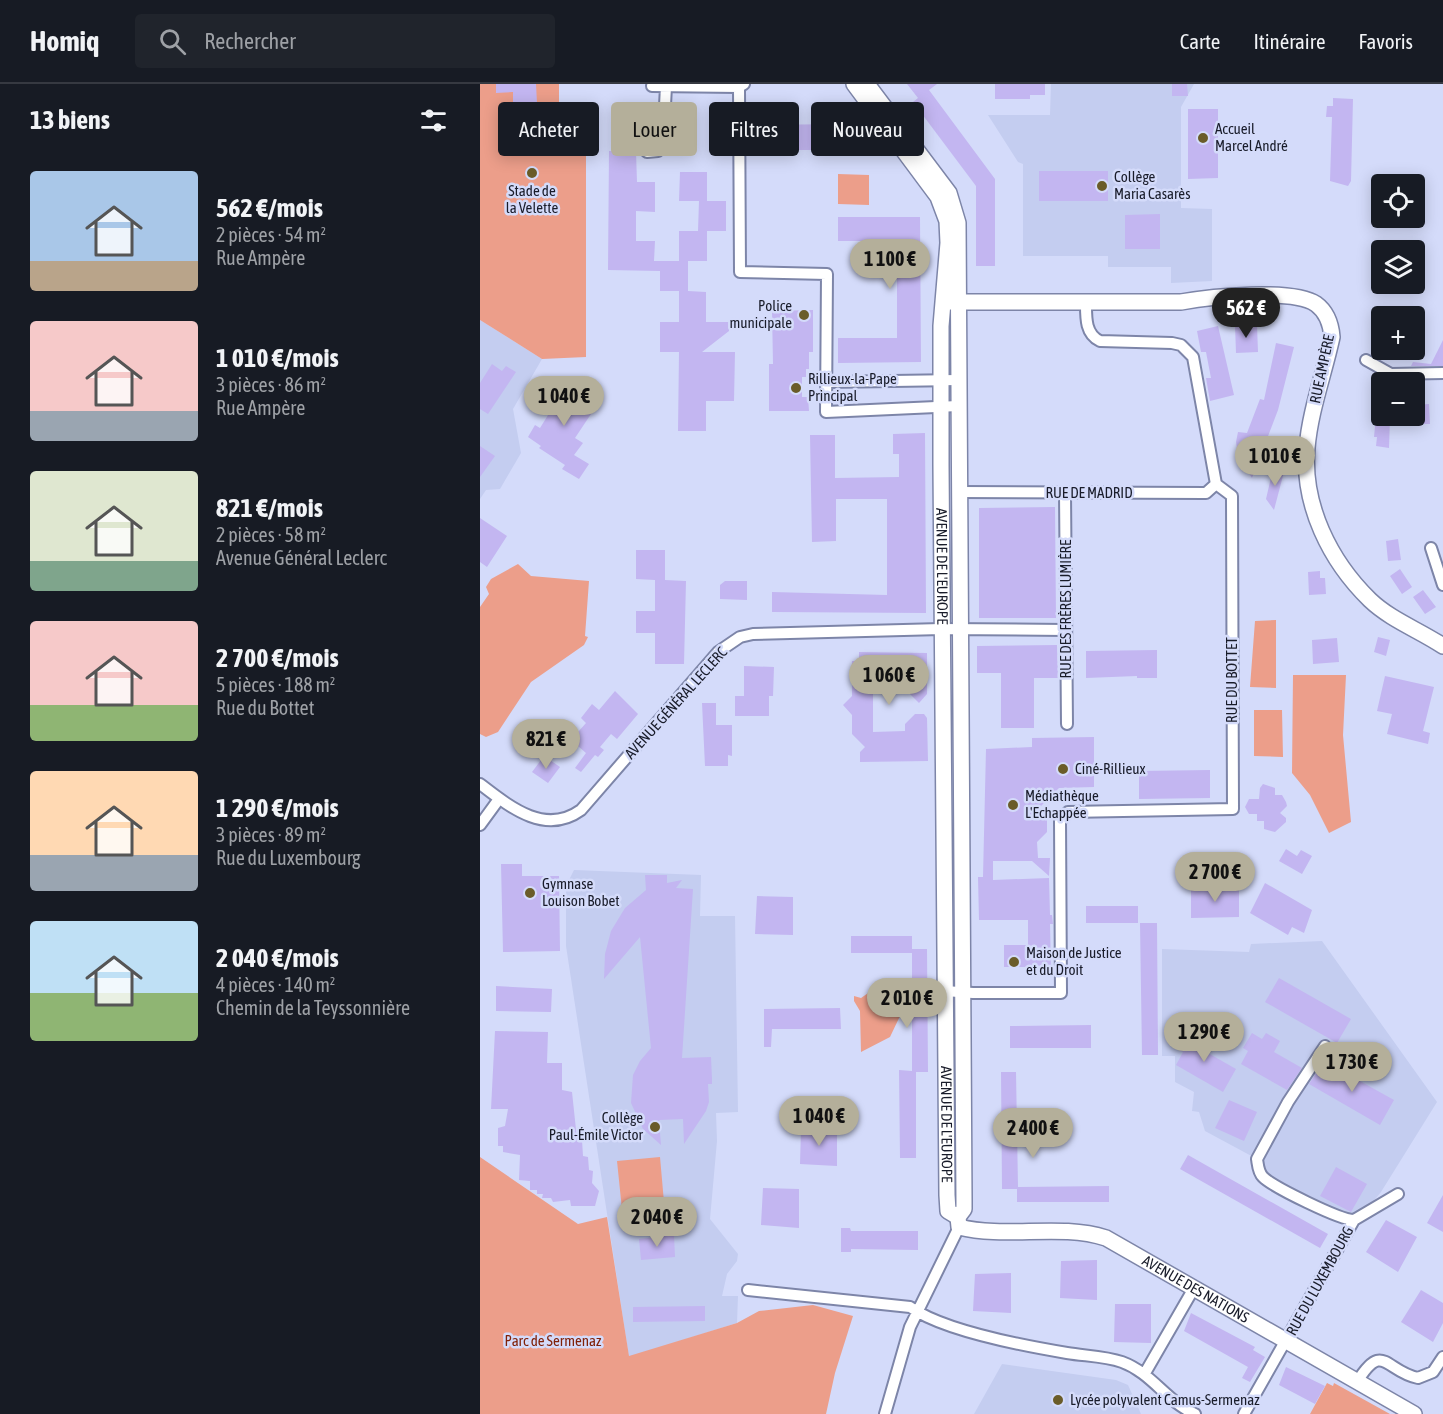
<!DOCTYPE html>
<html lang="fr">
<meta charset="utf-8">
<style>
:root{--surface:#171b24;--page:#20242c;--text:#f1f3f6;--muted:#9ea1a6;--line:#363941;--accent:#b4af9a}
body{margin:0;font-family:"Asap Condensed",sans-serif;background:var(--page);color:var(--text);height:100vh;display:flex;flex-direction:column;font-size:22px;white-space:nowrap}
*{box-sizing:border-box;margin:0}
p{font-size:20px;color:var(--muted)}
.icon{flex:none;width:33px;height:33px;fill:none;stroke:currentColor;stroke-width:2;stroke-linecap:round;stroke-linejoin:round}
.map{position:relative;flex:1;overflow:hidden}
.drawer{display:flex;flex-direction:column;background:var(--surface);width:480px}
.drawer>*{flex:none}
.hud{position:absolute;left:18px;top:18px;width:570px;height:54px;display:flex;gap:12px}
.tools{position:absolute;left:891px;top:90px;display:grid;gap:12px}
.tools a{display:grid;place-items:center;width:54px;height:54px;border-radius:6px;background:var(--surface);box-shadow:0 3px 15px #0003;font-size:30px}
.price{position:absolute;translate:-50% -51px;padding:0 14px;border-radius:21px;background:var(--accent);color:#111;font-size:20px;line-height:39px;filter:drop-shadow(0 2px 3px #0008)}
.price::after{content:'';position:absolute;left:50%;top:36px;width:18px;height:14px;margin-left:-9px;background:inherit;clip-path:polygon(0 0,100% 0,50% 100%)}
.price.on{background:#222;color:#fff}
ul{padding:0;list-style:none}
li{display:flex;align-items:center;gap:18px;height:150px;padding:0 30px}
li span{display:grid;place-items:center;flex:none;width:168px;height:120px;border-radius:6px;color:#555}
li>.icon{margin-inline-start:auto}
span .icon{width:72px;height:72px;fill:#fffc;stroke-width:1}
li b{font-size:26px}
h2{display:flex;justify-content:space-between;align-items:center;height:72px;padding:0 30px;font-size:26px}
.tag{padding:0 21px;border-radius:6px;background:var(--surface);box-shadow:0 3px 15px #0003;font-size:21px;line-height:54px}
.tag.on{background:var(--accent);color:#111}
header{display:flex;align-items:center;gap:36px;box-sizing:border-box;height:84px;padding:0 30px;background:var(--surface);border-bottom:2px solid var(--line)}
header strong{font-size:28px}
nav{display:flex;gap:33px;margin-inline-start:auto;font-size:21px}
.search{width:420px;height:54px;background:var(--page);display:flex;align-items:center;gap:15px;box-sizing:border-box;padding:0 21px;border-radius:6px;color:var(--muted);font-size:22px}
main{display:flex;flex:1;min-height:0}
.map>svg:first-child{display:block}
.built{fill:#c4cdf0}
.green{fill:#ec9e8a}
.building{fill:#c3b6f1}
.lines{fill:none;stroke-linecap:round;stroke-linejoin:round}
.street-casing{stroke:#7d85a8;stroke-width:14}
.secondary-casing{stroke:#7d85a8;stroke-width:18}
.street{stroke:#fff;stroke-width:10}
.secondary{stroke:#fff;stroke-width:15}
.poi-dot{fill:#6a5c29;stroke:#d4dbfa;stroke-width:2}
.labels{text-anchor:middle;stroke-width:5;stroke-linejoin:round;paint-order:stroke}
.poi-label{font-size:15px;fill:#191c2a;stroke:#d4dbfa;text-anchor:start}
.street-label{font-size:15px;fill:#191c2a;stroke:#d4dbfa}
.park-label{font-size:15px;fill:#802108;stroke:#d4dbfa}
</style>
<header>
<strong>Homiq</strong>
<div class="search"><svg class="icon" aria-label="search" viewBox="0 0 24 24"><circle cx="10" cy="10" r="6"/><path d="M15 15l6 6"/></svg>Rechercher</div>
<nav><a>Carte</a><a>Itinéraire</a><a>Favoris</a></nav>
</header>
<main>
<section class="drawer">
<h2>13 biens<svg class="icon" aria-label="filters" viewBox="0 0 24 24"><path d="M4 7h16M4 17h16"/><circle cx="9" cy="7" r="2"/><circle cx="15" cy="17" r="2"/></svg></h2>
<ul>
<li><span style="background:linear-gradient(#a9c7e8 75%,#b9a48a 0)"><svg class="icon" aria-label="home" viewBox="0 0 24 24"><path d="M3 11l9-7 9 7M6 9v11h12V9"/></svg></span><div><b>562 €/mois</b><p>2 pièces · 54 m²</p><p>Rue Ampère</p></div></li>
<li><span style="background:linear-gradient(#f6c9c9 75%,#9aa5b1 0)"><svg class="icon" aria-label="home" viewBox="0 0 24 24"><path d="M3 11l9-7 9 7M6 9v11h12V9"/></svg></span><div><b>1 010 €/mois</b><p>3 pièces · 86 m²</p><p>Rue Ampère</p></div></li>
<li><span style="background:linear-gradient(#dfe7d0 75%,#7fa58c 0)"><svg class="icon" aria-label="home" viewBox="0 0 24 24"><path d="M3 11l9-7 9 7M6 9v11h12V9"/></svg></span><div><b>821 €/mois</b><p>2 pièces · 58 m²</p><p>Avenue Général Leclerc</p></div></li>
<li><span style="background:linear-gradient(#f6c9c9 70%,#8fb573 0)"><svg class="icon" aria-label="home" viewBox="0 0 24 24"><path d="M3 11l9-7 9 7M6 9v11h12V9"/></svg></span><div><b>2 700 €/mois</b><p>5 pièces · 188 m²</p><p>Rue du Bottet</p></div></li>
<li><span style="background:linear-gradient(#ffd9b3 70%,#9aa5b1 0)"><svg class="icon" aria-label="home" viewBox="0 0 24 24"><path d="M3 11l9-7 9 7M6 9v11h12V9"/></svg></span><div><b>1 290 €/mois</b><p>3 pièces · 89 m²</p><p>Rue du Luxembourg</p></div></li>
<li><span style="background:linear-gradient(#bfe0f5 60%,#8fb573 0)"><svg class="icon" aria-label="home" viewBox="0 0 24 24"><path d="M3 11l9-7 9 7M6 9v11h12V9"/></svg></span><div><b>2 040 €/mois</b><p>4 pièces · 140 m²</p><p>Chemin de la Teyssonnière</p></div></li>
</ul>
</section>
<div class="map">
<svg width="963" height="1330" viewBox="0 0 963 1330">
<rect width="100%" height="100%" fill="#d4dbfa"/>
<path class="built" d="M571 0H714L701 23V124L732 125V197L691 199V183H628V172H543V80L538 78 508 31H570Z
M0 236 62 275 33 325 41 369 20 405 6 406 0 415Z
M94 786 221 791 220 832H255L258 1028 236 1029 237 1057 230 1135 258 1170 257 1177 247 1190 242 1212H258L257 1239 149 1273 86 862V802Z
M842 857 957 1018 901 1108 892 1119 867 1134 780 1086 777 1075 725 1047 719 1028 712 1027 714 1008 695 998V972H682V865L769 868 771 860Z
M522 1280 636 1296 648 1301 661 1330H494Z"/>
<path class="green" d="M0 0H79V26L106 27V273L62 275 0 236Z
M358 90 389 91V121L358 120Z
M38 480 51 492 109 497 105 552 108 553 104 561 51 598 18 648 6 653 0 650V523L9 510 6 503 11 495Z
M796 536V604L770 603 775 537Z
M813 591H866L863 651 871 738 849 749 830 711 812 689Z
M774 626H802L803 673 774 672Z
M394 905 420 932 410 953 381 968 380 927 374 917V912L381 914Z
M0 1073 98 1140 127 1133 149 1272 257 1239 279 1227 333 1221 373 1232 355 1289 346 1330H0Z
M180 1073 186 1141 144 1145 137 1077Z
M847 1299 853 1302 854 1299 910 1330H830Z"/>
<path class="building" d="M16 0H56L57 19 33 20V8L16 9Z
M427 0H457L449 6 515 95V182H496V102L433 18 438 14Z
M515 0H565V11H550V15H515Z
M692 0H707L708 12H692Z
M853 14 873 15 871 97 868 102 850 97 852 33H846L847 22H853Z
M149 22H174L173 50H166L158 44 149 50Z
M708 25H738V94L708 95Z
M359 40V66H276V41Z
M129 67 156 68 157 98H175V128L156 127V157H175L174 177H199V147H218L219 117H246V147H227V177H208V207L226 208V238H249V247L222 268H255L254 317H226V347H198L199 268H180V238H199V207H180V187L128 186Z
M559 87H628V117H559Z
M200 88H227V117H199Z
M680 130V165H645V131Z
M358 133H440L441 278 358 279V254H417V157H358Z
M333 226V268H329V285H326V293H322V313H328L329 327H289V280H293L292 227Z
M755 241H777L778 268 756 269Z
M738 242 754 311 730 317 726 294H731L726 268H721L717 247Z
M963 256V282H931L933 278 951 280Z
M796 259 814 263 798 326 772 394 758 372 756 358 758 348 767 349 780 315 784 316Z
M12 280 22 287 26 282 36 288 8 330 0 325V299Z
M78 293 108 312 103 320 113 327 95 354 103 359 94 371 109 380 99 395 82 385 85 381 59 364 61 362 48 353 55 341 60 344 73 323 63 316Z
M949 320 950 340H937L936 321Z
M896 332 910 334 909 364 896 362 897 353H894Z
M445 349 446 529 292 528V508L407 511V415H356V457L332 458 330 351H355V394L419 393V370H413V350Z
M0 362 15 372 0 393Z
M793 385 804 388 794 426 786 415Z
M575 423 576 534H499V424Z
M0 434 27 452 7 483 0 478Z
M918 455 921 476 908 477 906 457Z
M156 466H185V496L206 497 204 580H175V549H156V527H175V496L156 495Z
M920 485 932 503 922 510 910 492Z
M840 487V494H845L846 510 829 511 828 488Z
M245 497H267V516L240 515V501Z
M943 506 956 523 945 530 933 513Z
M898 553 910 556 906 572 894 568Z
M857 554 859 578 833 580 832 556Z
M577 561 578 594H554V644H521V589H497V562Z
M677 566V594H657V592L606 594V567Z
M379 568 447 569V610L439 619 425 605V597H393V648L425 647V640L435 630H444L447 634 448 677 380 678V668L385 663 372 650V631L363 621 372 612V577H379Z
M264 582 294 583 293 612H289V632H255V612H264Z
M905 592 954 603 943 647 950 649 948 660 907 650 912 630 897 627Z
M135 607 158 630 137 655 131 650 120 663 124 666 118 673 115 671 101 688 95 684 106 669 91 656 106 639 101 634 112 620 119 626Z
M222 619H236V641H252V672L248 671V682H225Z
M614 653V703L579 704 558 725 567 734V748L557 758 558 774H570L569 792 552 777H513V796L569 794 570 831H572L573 840H570L571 886 545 887V883H524V861H548V836H499L498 793H503L506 665 552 663V654Z
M64 672 80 683 68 699 52 688Z
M730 686V714L659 715V687Z
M783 700 795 704V711H802L806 718 807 722 800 729 806 734V738L795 748 784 745V737H777V730H769L765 723 769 715H779L780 704Z
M806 765 817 772 821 766 832 772 822 790 799 777Z
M21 780H42V792H79L80 867 23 868Z
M165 791H187V799L202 796 196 804 213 805 202 974 231 973 232 995V1000H228L229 1018 226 1027 204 1060 203 1035 179 1036 181 1061 163 1045 151 1019 153 991 160 977 171 964 160 853 124 895 125 870 131 847 145 824 166 806Z
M785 799 832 826 824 849 812 843 808 851 770 829Z
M711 804H759V833L711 834Z
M277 812 313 813V851L275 850Z
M606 822H658V839H606Z
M660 839H677L678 971H662Z
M371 852H432V865H447L448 988H436V1074H420L419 986 432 987V869H371Z
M799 894 871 935 857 959 785 918Z
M16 902 72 905 71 928 16 927Z
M360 924 361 945H292L291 963H284V925Z
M611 941V964H530V942Z
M15 947 68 948 67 979H82V1006L92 1008 97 1055 102 1056 103 1072 108 1073 109 1086 113 1087 112 1099 119 1107 115 1122H91L90 1116 73 1118 71 1114H62L63 1110H57V1106H50V1097L39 1096 40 1071 23 1068V1062H18V1044L25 1042 28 1025H11Z
M772 949 782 955 786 949 800 957 794 968 822 984 807 1006 761 980 768 967 763 964Z
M707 950 720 957 724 951 735 957 728 969 756 985 743 1008 696 981 703 968 699 966Z
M844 977 914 1016 900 1041 829 1000Z
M521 988H536L538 1103 629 1102V1118H537V1105H522Z
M749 1016 777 1028 764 1057 735 1044Z
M321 1045H357V1082L320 1080Z
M708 1071 848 1150 840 1164 700 1085Z
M856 1083 887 1100 871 1128 840 1112Z
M283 1104 319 1105V1144L281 1141Z
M963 1111V1148L947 1139Z
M906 1136 937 1153 918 1188 886 1168Z
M361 1144H370L371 1147H438V1166L371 1165V1168H361Z
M194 1151 195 1173 161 1176 159 1155Z
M617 1176V1216L580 1214 581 1177Z
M531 1189V1229L493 1227 495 1190Z
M941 1206 963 1219V1239L953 1258 921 1238Z
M635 1220H671V1259L634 1258Z
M225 1222V1237L153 1238V1223Z
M711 1229 775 1263 773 1266 785 1273 770 1298 762 1294 768 1283 704 1247Z
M806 1283 845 1302 835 1320 799 1301Z"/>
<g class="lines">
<defs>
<path id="street" d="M172 2 259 3 264 0
M259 3 260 188 347 190 346 328 478 322
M159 51 161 62 167 68 178 67 183 61 186 2
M886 276 911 290 963 289
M346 298 478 296
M479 408 726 409 736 400
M585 409 587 640
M951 464 963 501
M0 700C30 723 65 752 101 726L238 568 260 553 273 550 461 545 586 546
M0 741 19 715
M465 907 493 909H581L580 737 588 728 753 725 752 412 736 400 713 273 701 261 692 259 620 257C605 250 606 233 606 218
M845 962 808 1018 777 1075C778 1081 778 1088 783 1093 793 1103 860 1136 874 1136
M268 1206 430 1223C464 1247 545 1262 587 1269 605 1272 625 1272 642 1278 672 1289 686 1317 715 1330
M665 1289 714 1204
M877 1298C903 1256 905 1287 938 1294L953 1288 963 1273
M405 1330 430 1243 479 1143
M764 1330 874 1136 918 1110"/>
<g id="secondary">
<path id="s1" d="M374 0 458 113 467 137 468 159 461 242V381L467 1111 468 1127 478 1133"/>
<path id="s2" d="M387 0 469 109 478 139 484 1116V1125L478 1133 479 1143C527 1155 579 1139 626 1154L934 1330"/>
<path d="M467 218H701C729 213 813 204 836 220 847 228 851 241 852 253 844 290 830 327 827 364 822 421 850 477 890 516 911 536 939 546 963 562"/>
</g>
</defs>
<use href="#street" class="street-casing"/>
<use href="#secondary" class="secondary-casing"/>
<use href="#street" class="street"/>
<use href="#secondary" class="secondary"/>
</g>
<g class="poi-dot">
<circle cx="723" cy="54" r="6"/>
<circle cx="52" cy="89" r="6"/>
<circle cx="622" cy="102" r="6"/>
<circle cx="324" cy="231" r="6"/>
<circle cx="316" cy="304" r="6"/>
<circle cx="583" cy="685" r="6"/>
<circle cx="533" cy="721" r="6"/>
<circle cx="50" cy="809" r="6"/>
<circle cx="534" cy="878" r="6"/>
<circle cx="175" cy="1043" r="6"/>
<circle cx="578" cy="1316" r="6"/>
</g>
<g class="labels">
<g class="poi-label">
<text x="735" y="50">Accueil<tspan x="735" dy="17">Marcel André</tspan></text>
<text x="634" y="98">Collège<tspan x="634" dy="17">Maria Casarès</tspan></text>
<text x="52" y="112" text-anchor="middle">Stade de<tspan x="52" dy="17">la Velette</tspan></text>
<text x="312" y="227" text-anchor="end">Police<tspan x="312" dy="17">municipale</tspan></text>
<text x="328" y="300">Rillieux-la-Pape<tspan x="328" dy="17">Principal</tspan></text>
<text x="595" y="690">Ciné-Rillieux</text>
<text x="545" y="717">Médiathèque<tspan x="545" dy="17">L'Echappée</tspan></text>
<text x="62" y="805">Gymnase<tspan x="62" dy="17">Louison Bobet</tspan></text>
<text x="546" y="874">Maison de Justice<tspan x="546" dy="17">et du Droit</tspan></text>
<text x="163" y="1039" text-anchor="end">Collège<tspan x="163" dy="17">Paul-Émile Victor</tspan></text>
<text x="590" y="1321">Lycée polyvalent Camus-Sermenaz</text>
</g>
<g class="street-label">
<text transform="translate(842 285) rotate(-78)" y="5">RUE AMPÈRE</text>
<text x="609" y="414">RUE DE MADRID</text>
<text dy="5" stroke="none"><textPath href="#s1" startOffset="512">AVENUE DE L'EUROPE</textPath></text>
<text transform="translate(586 525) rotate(-90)" y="5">RUE DES FRÈRES LUMIÈRE</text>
<text transform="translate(752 596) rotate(-90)" y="5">RUE DU BOTTET</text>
<text transform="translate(196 619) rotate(-48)" y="5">AVENUE GÉNÉRAL LECLERC</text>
<text dy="5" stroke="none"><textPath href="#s1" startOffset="1070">AVENUE DE L'EUROPE</textPath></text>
<text transform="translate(840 1197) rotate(-61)" y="5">RUE DU LUXEMBOURG</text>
<text dy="5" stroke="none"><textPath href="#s2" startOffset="1425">AVENUE DES NATIONS</textPath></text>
</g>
<g class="park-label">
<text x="73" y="1262">Parc de Sermenaz</text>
</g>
</g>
</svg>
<div class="tools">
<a><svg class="icon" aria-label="locate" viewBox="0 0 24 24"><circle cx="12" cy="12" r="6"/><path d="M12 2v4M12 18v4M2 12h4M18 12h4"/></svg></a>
<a><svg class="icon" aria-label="layers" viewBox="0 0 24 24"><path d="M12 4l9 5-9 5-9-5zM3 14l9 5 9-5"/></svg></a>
<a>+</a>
<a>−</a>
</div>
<b class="price" style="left:410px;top:206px">1 100 €</b>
<b class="price on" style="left:766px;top:255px">562 €</b>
<b class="price" style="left:84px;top:343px">1 040 €</b>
<b class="price" style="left:795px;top:403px">1 010 €</b>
<b class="price" style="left:409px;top:622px">1 060 €</b>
<b class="price" style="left:66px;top:686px">821 €</b>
<b class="price" style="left:735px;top:819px">2 700 €</b>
<b class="price" style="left:427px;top:945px">2 010 €</b>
<b class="price" style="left:724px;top:979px">1 290 €</b>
<b class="price" style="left:872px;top:1009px">1 730 €</b>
<b class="price" style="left:339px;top:1063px">1 040 €</b>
<b class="price" style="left:553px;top:1075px">2 400 €</b>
<b class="price" style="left:177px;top:1164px">2 040 €</b>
<div class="hud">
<a class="tag">Acheter</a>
<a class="tag on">Louer</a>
<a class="tag">Filtres</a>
<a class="tag">Nouveau</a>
</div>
</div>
</main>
